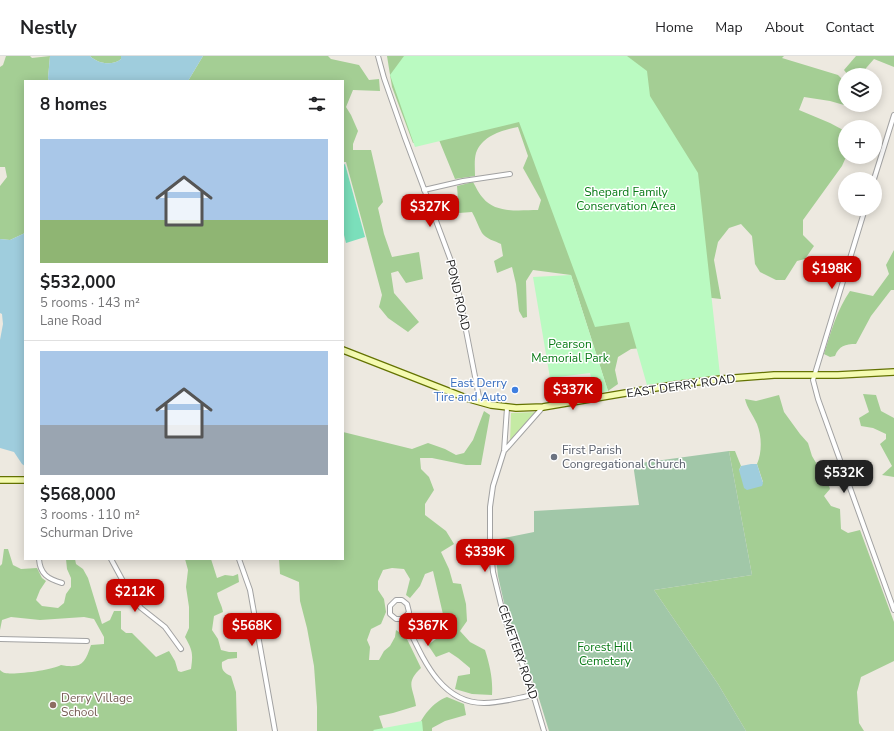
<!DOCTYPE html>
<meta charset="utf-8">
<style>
:root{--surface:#fff;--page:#f6f6f6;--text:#202124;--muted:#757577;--line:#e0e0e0;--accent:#c70500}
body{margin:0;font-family:"Nunito Sans",sans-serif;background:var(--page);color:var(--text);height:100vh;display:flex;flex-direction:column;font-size:15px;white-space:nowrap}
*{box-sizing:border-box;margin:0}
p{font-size:13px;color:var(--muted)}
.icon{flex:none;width:22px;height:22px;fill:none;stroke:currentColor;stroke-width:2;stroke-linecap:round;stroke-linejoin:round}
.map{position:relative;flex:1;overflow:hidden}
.sheet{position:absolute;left:24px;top:24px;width:320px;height:480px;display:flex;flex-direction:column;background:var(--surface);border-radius:0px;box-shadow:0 2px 10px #0003}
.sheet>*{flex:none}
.tools{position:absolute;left:838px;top:12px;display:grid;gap:8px}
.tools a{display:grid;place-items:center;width:44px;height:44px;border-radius:50%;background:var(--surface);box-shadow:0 2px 10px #0003;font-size:20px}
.price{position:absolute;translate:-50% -34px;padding:0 9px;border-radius:8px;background:var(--accent);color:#fff;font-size:13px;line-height:26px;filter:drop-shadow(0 1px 2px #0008)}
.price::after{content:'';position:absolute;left:50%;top:24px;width:12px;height:9px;margin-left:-6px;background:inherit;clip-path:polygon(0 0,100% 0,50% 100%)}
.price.current{background:#222;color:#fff}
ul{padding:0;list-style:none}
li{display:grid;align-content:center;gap:8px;height:212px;padding:0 16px}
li+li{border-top:1px solid var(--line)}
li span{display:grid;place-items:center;height:124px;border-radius:0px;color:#555}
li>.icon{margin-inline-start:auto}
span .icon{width:72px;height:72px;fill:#fffc;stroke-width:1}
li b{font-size:17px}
h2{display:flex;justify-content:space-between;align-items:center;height:48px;padding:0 16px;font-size:17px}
header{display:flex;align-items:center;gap:24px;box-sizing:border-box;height:56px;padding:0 20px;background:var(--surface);border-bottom:1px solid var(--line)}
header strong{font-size:19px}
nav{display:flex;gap:22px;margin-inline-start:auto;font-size:14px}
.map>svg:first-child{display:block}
.grass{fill:#c5eaa4}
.forest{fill:#a4ce94}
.cemetery{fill:#a1c7a8}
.park{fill:#bafac1}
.pitch{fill:#7bdfbb}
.water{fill:#9fcddd}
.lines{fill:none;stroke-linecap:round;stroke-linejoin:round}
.street-casing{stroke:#a2a2a2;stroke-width:6}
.secondary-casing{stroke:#647302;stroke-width:8}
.street{stroke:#fff;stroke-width:4}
.secondary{stroke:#f5fbb1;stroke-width:5.5}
.shop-dot{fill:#3f7fe0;stroke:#fff;stroke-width:1.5}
.worship-dot{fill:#6b7280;stroke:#fff;stroke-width:1.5}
.education-dot{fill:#8d6e63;stroke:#fff;stroke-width:1.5}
.labels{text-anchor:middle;stroke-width:3;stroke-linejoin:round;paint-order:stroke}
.park-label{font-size:12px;fill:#087a15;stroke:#fff}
.street-label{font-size:12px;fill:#1b1b1b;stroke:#fff}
.shop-label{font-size:12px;fill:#366cbe;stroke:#fff;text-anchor:end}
.worship-label{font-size:12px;fill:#5b616d;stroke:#fff;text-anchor:start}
.education-label{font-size:12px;fill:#785e54;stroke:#fff;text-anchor:start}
</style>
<header>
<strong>Nestly</strong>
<nav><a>Home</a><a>Map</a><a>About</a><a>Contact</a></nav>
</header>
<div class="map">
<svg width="894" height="675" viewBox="0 0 894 675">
<rect width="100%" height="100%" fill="#ede9e0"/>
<path class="grass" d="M537 356 510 387 511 357Z"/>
<path class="forest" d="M6 0H30L32 2 50 0 48 22 49 25H25V177L10 184 0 183V130L7 121 5 111H0V11L3 9Z
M90 0H121V3C113 10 98 8 90 0Z
M203 0H328L331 3 359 9 369 24 379 23 380 35 353 34 346 51 351 59 358 75 353 88V94H371L383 146 378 152 384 178 392 201 419 196 423 223 406 227 398 215 391 217 394 237 419 266 408 276 388 262 379 251 382 239 346 106H343V25H188Z
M387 0H784L782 2 838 19 845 26V49H852L851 51 830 45 804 41 799 54 830 67 845 75 846 101 842 110 803 164V179L814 190 805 203 797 205 785 224H776L760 216 755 208 752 180 741 168 729 172 718 186 714 204 721 243 621 232 642 292 631 293 618 301 615 314 618 328 608 335 571 219 533 214 526 225 527 261 523 262 519 255 516 228 512 211 497 217 494 205 503 200 501 188C495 185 486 183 482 177 478 170 476 163 472 156L459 157 457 130 473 126C476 131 479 138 483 142 496 158 520 154 538 154L541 144 523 112 528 100 518 71C502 74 482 80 476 97 474 104 475 113 475 120L455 123 439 84 413 87 392 31Z
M856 0H894V11L874 3 860 19H848L844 14Z
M894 194V234H891L871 260 856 288C845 288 839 290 835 300L830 301 824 298C831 275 837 254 850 235L873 240 889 218 886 209Z
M863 338 876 339 881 355 894 362V421L882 419 892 410 880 388 886 383V378L873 372 861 370 859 362 869 356Z
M779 339 784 356 800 378 808 387 812 400 828 427 830 433 824 440 831 450 840 453 841 473 848 477 860 474 894 566V605L861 621 857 636 859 667 864 675H746L718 628 654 534 752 519 729 395H735L741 410 739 414 763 426 757 408C762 396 762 381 757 368 753 359 747 352 745 343L756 345Z
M484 355 490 359 481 409H466L432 402H420L421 413 429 421 434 434 425 448V459L446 475 454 488 441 496 449 513 453 527 461 528 466 548 467 565 460 575 470 586 485 594C490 610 493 623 492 639L472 638 455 633 458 620 470 618V612L458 602 449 596 436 601 428 589 440 580 445 567 433 515 425 518 420 530 410 542 406 539 410 523 404 513 392 512 383 514 378 525V534L384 543 386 556 381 568 371 573 367 584 370 591 369 604H379L384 595 390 590 395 581 396 574 406 581 421 612C405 627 413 631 416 650L393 657 379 660 384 675H317V651L314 610 307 572 300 545 299 526 280 518 279 503H343V376L412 393 428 387 445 393 456 399 464 397 473 384Z
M4 493H8L13 509 21 513 37 512 42 522 46 525 40 534 36 544 42 550 58 552 64 547 66 538 71 531V522L67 513 66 503H75L76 508 83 513 88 522 102 568 110 564 114 555H121V573L126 577H132L156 601 169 595 175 605 178 615 181 616 191 613C193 598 193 595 185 581L189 572V551L186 531 188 514 185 503H211L217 522 225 519 233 520 238 518 239 526 217 537C218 544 222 549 223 556L214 560 212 574 218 583 221 594 229 596H237V602L228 603 222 606C221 614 224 617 231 620L236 636 237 675H0V614C1 615 4 617 5 617 15 619 53 614 61 609 82 613 85 607 91 589L104 588V581L94 563 84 561 40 564 11 561 2 564 0 574V510L2 508Z
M447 641 464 648 466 659 445 665 432 672V675H417C421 661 433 646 447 641Z"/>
<path class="cemetery" d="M729 395 752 519 654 534 718 628 746 675H549L537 636 505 551 498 520 494 484 534 476V455L639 449 633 408Z"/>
<path class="park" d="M404 0H627L647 15 650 40 698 117 720 319 647 329 629 266 595 271 519 66 415 91 390 19Z
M571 219 608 335 595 338 590 317 550 322 533 221Z
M422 665 423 675H374L373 674Z"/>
<path class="pitch" d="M345 108 365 181 346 187 343 175V109Z"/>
<path class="water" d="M50 0H90C98 8 113 10 121 3V0H203L188 25H49L48 22Z
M25 177V410L22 408 14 396 0 392V284L3 268 2 258 0 257V183L10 184Z
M751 408H757L763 427 762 430 747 434 744 432 739 414 741 410Z"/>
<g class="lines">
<defs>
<path id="street" d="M378 0 384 22 405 82 454 213 480 346
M874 123 894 59
M424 134 463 125 510 118
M865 153 813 324 818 343 894 554
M507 352 504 395 493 430 490 451V484L493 516 504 561 531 631 544 675
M505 394 543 351
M39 503C40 518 48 523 62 527
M111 503 131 540 141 552 165 571 181 593
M239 503 250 534 275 675
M404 563H396L390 558V550L396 544H402L407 548 409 556 404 563C421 597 438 647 484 647 501 647 517 642 533 639
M0 583 87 585"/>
<path id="secondary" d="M343 294 466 342 491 349 516 352 543 351 673 329 721 323 774 319H838L894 316
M0 424H25"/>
</defs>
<use href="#street" class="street-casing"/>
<use href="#secondary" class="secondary-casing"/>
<use href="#street" class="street"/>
<use href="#secondary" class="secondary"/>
</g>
<circle class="shop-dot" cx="515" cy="334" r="4"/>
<circle class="worship-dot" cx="554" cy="401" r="4"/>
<circle class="education-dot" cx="53" cy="649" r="4"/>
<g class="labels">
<g class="park-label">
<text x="626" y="140">Shepard Family<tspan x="626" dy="14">Conservation Area</tspan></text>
<text x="570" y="292">Pearson<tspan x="570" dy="14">Memorial Park</tspan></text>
<text x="605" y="595">Forest Hill<tspan x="605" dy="14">Cemetery</tspan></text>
</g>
<g class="street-label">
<text transform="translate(458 239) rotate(77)" y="4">POND ROAD</text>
<text transform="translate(681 330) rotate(-8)" y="4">EAST DERRY ROAD</text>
<text transform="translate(518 596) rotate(71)" y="4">CEMETERY ROAD</text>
</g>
<g class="shop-label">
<text x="507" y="331">East Derry<tspan x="507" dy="14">Tire and Auto</tspan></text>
</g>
<g class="worship-label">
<text x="562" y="398">First Parish<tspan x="562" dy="14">Congregational Church</tspan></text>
</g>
<g class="education-label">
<text x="61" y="646">Derry Village<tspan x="61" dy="14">School</tspan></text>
</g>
</g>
</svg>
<div class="tools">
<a><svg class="icon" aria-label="layers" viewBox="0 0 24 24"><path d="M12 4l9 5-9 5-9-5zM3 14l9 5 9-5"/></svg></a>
<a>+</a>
<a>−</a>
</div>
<b class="price" style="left:430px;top:172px">$327K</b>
<b class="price" style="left:832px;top:234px">$198K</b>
<b class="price" style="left:573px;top:355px">$337K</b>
<b class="price current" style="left:844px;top:438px">$532K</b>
<b class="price" style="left:485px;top:517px">$339K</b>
<b class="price" style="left:135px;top:557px">$212K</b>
<b class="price" style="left:252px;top:591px">$568K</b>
<b class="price" style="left:428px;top:591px">$367K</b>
<section class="sheet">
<h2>8 homes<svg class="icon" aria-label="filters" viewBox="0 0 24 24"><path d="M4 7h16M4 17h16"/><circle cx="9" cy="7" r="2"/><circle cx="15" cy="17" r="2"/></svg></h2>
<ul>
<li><span style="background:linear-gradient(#a9c7e8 65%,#8fb573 0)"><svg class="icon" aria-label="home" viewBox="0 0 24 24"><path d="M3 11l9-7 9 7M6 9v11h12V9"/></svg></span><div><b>$532,000</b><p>5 rooms · 143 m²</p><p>Lane Road</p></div></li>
<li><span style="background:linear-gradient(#a9c7e8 60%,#9aa5b1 0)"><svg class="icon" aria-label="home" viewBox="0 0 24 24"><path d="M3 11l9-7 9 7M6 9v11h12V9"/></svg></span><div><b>$568,000</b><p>3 rooms · 110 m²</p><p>Schurman Drive</p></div></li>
</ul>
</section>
</div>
